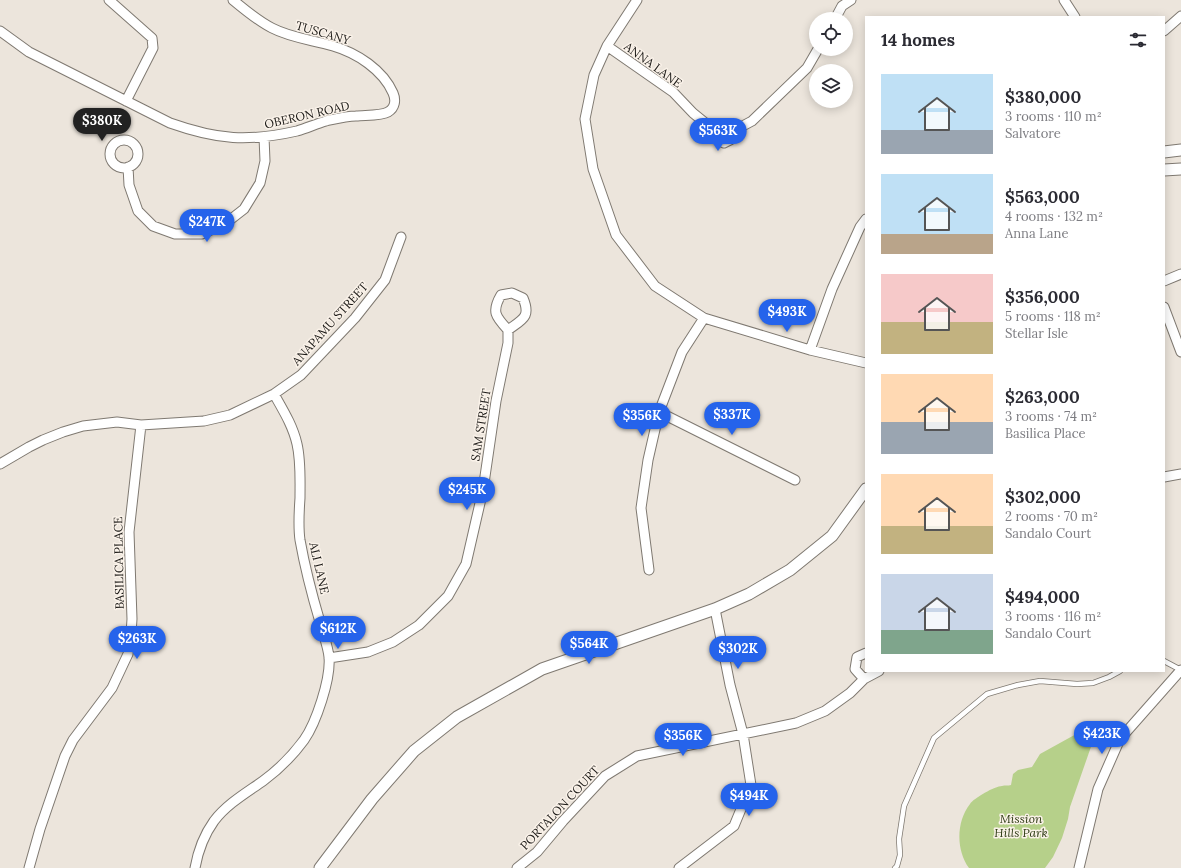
<!DOCTYPE html>
<meta charset="utf-8">
<style>
:root{--surface:#fff;--page:#f7f7f7;--text:#2b2b33;--muted:#7c7c81;--accent:#2563eb}
body{margin:0;font-family:Lora,serif;background:var(--page);color:var(--text);height:100vh;display:flex;flex-direction:column;font-size:15px;white-space:nowrap}
*{box-sizing:border-box;margin:0}
p{font-size:13px;color:var(--muted)}
.icon{flex:none;width:22px;height:22px;fill:none;stroke:currentColor;stroke-width:2;stroke-linecap:round;stroke-linejoin:round}
.map{position:relative;flex:1;overflow:hidden}
.side{position:absolute;left:865px;top:16px;width:300px;height:656px;display:flex;flex-direction:column;background:var(--surface);border-radius:0px;box-shadow:0 2px 10px #0003}
.side>*{flex:none}
.fabs{position:absolute;left:809px;top:12px;display:grid;gap:8px}
.fabs a{display:grid;place-items:center;width:44px;height:44px;border-radius:50%;background:var(--surface);box-shadow:0 2px 10px #0003;font-size:20px}
.price{position:absolute;translate:-50% -34px;padding:0 9px;border-radius:14px;background:var(--accent);color:#fff;font-size:13px;line-height:26px;filter:drop-shadow(0 1px 2px #0008)}
.price::after{content:'';position:absolute;left:50%;top:24px;width:12px;height:9px;margin-left:-6px;background:inherit;clip-path:polygon(0 0,100% 0,50% 100%)}
.price.active{background:#222;color:#fff}
ul{padding:0;list-style:none}
li{display:flex;align-items:center;gap:12px;height:100px;padding:0 16px}
li span{display:grid;place-items:center;flex:none;width:112px;height:80px;border-radius:0px;color:#555}
li>.icon{margin-inline-start:auto}
span .icon{width:48px;height:48px;fill:#fffc;stroke-width:1}
li b{font-size:17px}
h2{display:flex;justify-content:space-between;align-items:center;height:48px;padding:0 16px;font-size:17px}
.map>svg:first-child{display:block}
.green{fill:#b6d08a}
.lines{fill:none;stroke-linecap:round;stroke-linejoin:round}
.service-casing{stroke:#7f7971;stroke-width:6}
.minor-casing{stroke:#7f7971;stroke-width:11}
.tertiary-casing{stroke:#7f7971;stroke-width:13}
.service{stroke:#fff;stroke-width:4.5}
.minor{stroke:#fff;stroke-width:9}
.tertiary{stroke:#fff;stroke-width:11}
.labels{text-anchor:middle;stroke-width:3;stroke-linejoin:round;paint-order:stroke}
.street-label{font-size:12px;fill:#1b1916;stroke:#faf2e9}
.park-label{font-size:12px;font-style:italic;fill:#2e3b14;stroke:#faf2e9}
</style>
<div class="map">
<svg width="1181" height="868" viewBox="0 0 1181 868">
<rect width="100%" height="100%" fill="#ece5dc"/>
<path class="green" d="M1078 733 1093 741 1070 807 1068 819 1062 838 1053 857 1045 868H969C956 850 956 822 970 804 974 798 995 786 1002 786 1005 785 1008 786 1011 785L1013 774 1018 770 1032 767 1040 754Z"/>
<g class="lines">
<defs>
<path id="service" d="M1164 661 1181 670
M895 868 897 866 900 855 899 839 904 806 934 738 987 694 1018 685 1040 681 1077 684 1093 683 1109 677 1120 671"/>
<path id="minor" d="M109 0 152 38 153 48 126 101
M637 0 607 46 594 75 585 119 593 169 616 235 655 286 704 318 810 350 866 363
M1064 0 1075 17
M835 19 842 6 851 0
M0 31 29 52 170 123C218 140 248 142 297 131 307 128 316 124 326 121 335 119 346 116 356 116 365 115 381 116 388 112 395 108 396 100 393 93 383 70 357 53 333 46 313 40 291 38 272 28 258 21 245 10 233 0
M1164 31 1181 16
M607 46 673 92 693 113 709 126 720 141 724 143 730 140 737 129 752 121 807 68 818 49
M110 154a14 14 0 1 1 28 0a14 14 0 1 1-28 0Z
M128 167 129 185 138 211 153 226 175 234H202L226 223 244 209 260 183 265 161 264 137
M1164 281 1181 274
M1164 307 1181 352
M810 350 832 289 860 227 866 219
M659 412 795 480
M0 464 29 447 43 440 63 432 83 426 117 422 141 425 204 421 230 415 274 394 301 375 355 318 385 280 401 237
M1164 477 1181 474
M649 570 641 508 648 460 659 412 682 352 704 318
M329 658 368 652 393 642 419 625 448 596 466 564 483 490 496 401 508 343V330C523 319 531 317 523 298L512 293 501 295C491 312 496 317 508 330
M864 679 855 669 857 657 866 653
M29 868 40 829 65 756 73 740 112 688 128 654 131 634 132 619 129 532 141 425
M195 868C198 851 204 835 214 821 227 804 246 793 263 781 278 770 293 755 304 740 316 723 331 679 329 657 328 646 323 634 320 622 312 595 305 568 300 540 298 526 299 512 300 498 300 480 301 461 297 444 293 426 283 410 274 394
M517 868 537 852 563 821 605 776 637 756 796 723 825 711 850 693 864 679 879 671
M679 868 734 826 751 785 743 734 730 685 715 609
M1079 868 1098 789 1120 739 1181 670"/>
<path id="tertiary" d="M1164 152 1181 150
M1164 170 1181 169
M320 868 372 799 414 751 457 717 542 669 715 609 749 594 790 570 832 536 866 489"/>
</defs>
<use href="#service" class="service-casing"/>
<use href="#minor" class="minor-casing"/>
<use href="#tertiary" class="tertiary-casing"/>
<use href="#service" class="service"/>
<use href="#minor" class="minor"/>
<use href="#tertiary" class="tertiary"/>
</g>
<g class="labels">
<g class="street-label">
<text transform="translate(323 33) rotate(16)" y="4">TUSCANY</text>
<text transform="translate(653 65) rotate(36)" y="4">ANNA LANE</text>
<text transform="translate(307 115) rotate(-13)" y="4">OBERON ROAD</text>
<text transform="translate(330 324) rotate(-48)" y="4">ANAPAMU STREET</text>
<text transform="translate(481 425) rotate(-81)" y="4">SAM STREET</text>
<text transform="translate(119 563) rotate(-91)" y="4">BASILICA PLACE</text>
<text transform="translate(319 568) rotate(77)" y="4">ALI LANE</text>
<text transform="translate(560 808) rotate(-47)" y="4">PORTALON COURT</text>
</g>
<g class="park-label">
<text x="1021" y="823">Mission<tspan x="1021" dy="14">Hills Park</tspan></text>
</g>
</g>
</svg>
<div class="fabs">
<a><svg class="icon" aria-label="locate" viewBox="0 0 24 24"><circle cx="12" cy="12" r="6"/><path d="M12 2v4M12 18v4M2 12h4M18 12h4"/></svg></a>
<a><svg class="icon" aria-label="layers" viewBox="0 0 24 24"><path d="M12 4l9 5-9 5-9-5zM3 14l9 5 9-5"/></svg></a>
</div>
<b class="price active" style="left:102px;top:142px">$380K</b>
<b class="price" style="left:718px;top:152px">$563K</b>
<b class="price" style="left:207px;top:243px">$247K</b>
<b class="price" style="left:787px;top:333px">$493K</b>
<b class="price" style="left:732px;top:436px">$337K</b>
<b class="price" style="left:642px;top:437px">$356K</b>
<b class="price" style="left:467px;top:511px">$245K</b>
<b class="price" style="left:338px;top:650px">$612K</b>
<b class="price" style="left:137px;top:660px">$263K</b>
<b class="price" style="left:589px;top:665px">$564K</b>
<b class="price" style="left:738px;top:670px">$302K</b>
<b class="price" style="left:1102px;top:755px">$423K</b>
<b class="price" style="left:683px;top:757px">$356K</b>
<b class="price" style="left:749px;top:817px">$494K</b>
<section class="side">
<h2>14 homes<svg class="icon" aria-label="filters" viewBox="0 0 24 24"><path d="M4 7h16M4 17h16"/><circle cx="9" cy="7" r="2"/><circle cx="15" cy="17" r="2"/></svg></h2>
<ul>
<li><span style="background:linear-gradient(#bfe0f5 70%,#9aa5b1 0)"><svg class="icon" aria-label="home" viewBox="0 0 24 24"><path d="M3 11l9-7 9 7M6 9v11h12V9"/></svg></span><div><b>$380,000</b><p>3 rooms · 110 m²</p><p>Salvatore</p></div></li>
<li><span style="background:linear-gradient(#bfe0f5 75%,#b9a48a 0)"><svg class="icon" aria-label="home" viewBox="0 0 24 24"><path d="M3 11l9-7 9 7M6 9v11h12V9"/></svg></span><div><b>$563,000</b><p>4 rooms · 132 m²</p><p>Anna Lane</p></div></li>
<li><span style="background:linear-gradient(#f6c9c9 60%,#c2b280 0)"><svg class="icon" aria-label="home" viewBox="0 0 24 24"><path d="M3 11l9-7 9 7M6 9v11h12V9"/></svg></span><div><b>$356,000</b><p>5 rooms · 118 m²</p><p>Stellar Isle</p></div></li>
<li><span style="background:linear-gradient(#ffd9b3 60%,#9aa5b1 0)"><svg class="icon" aria-label="home" viewBox="0 0 24 24"><path d="M3 11l9-7 9 7M6 9v11h12V9"/></svg></span><div><b>$263,000</b><p>3 rooms · 74 m²</p><p>Basilica Place</p></div></li>
<li><span style="background:linear-gradient(#ffd9b3 65%,#c2b280 0)"><svg class="icon" aria-label="home" viewBox="0 0 24 24"><path d="M3 11l9-7 9 7M6 9v11h12V9"/></svg></span><div><b>$302,000</b><p>2 rooms · 70 m²</p><p>Sandalo Court</p></div></li>
<li><span style="background:linear-gradient(#c9d6e8 70%,#7fa58c 0)"><svg class="icon" aria-label="home" viewBox="0 0 24 24"><path d="M3 11l9-7 9 7M6 9v11h12V9"/></svg></span><div><b>$494,000</b><p>3 rooms · 116 m²</p><p>Sandalo Court</p></div></li>
</ul>
</section>
</div>
